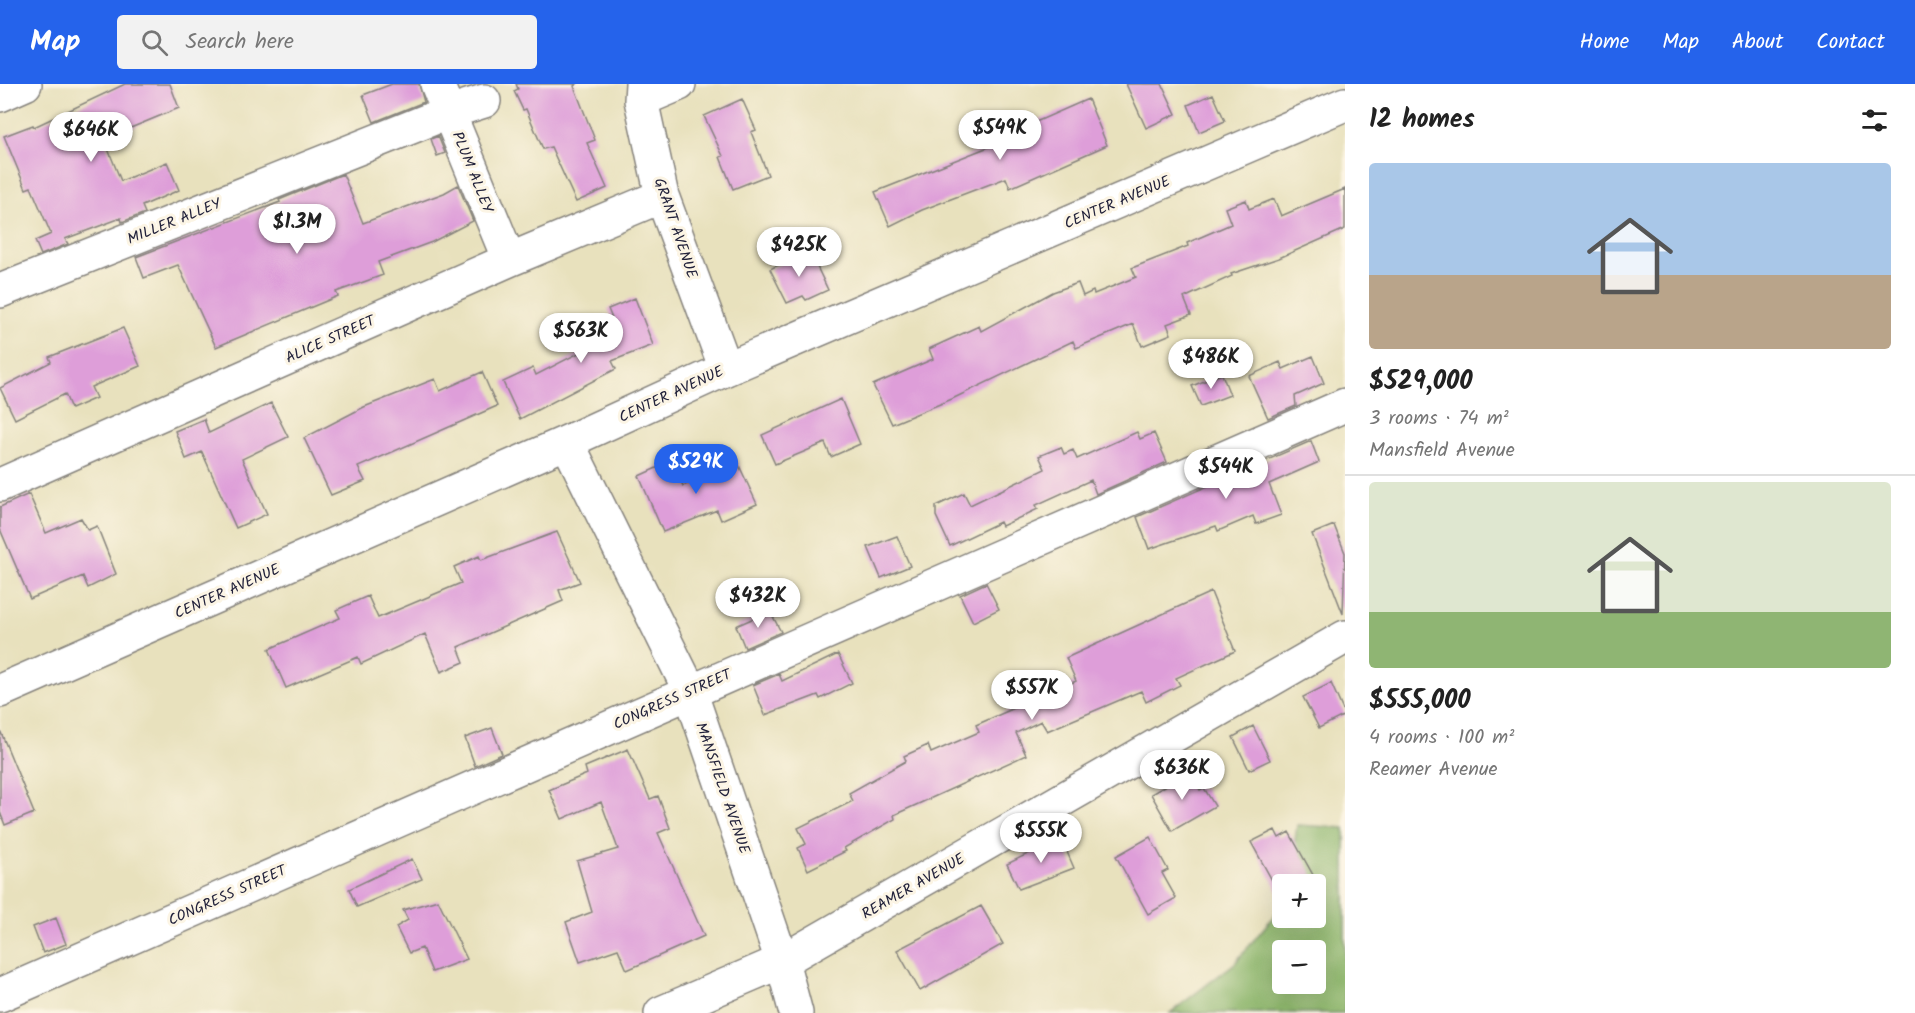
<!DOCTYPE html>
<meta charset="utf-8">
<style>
:root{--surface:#fff;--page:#f2f2f2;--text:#222;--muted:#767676;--line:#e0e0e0;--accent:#2563eb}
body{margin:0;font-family:Kalam,sans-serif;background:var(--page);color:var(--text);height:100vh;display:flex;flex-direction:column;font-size:22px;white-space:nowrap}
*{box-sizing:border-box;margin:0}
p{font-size:20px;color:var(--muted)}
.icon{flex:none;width:33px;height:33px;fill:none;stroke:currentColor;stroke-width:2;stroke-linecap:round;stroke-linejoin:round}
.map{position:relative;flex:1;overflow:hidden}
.panel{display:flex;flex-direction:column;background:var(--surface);width:570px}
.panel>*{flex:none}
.fabs{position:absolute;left:1272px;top:790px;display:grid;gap:12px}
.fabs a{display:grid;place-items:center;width:54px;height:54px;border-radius:6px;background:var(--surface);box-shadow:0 6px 24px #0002;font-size:30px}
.price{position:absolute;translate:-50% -51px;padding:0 14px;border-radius:21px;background:#fff;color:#222;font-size:20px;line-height:39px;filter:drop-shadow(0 2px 3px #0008)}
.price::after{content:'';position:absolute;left:50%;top:36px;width:18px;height:14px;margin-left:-9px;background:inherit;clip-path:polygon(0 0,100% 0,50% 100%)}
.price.current{background:var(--accent);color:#fff}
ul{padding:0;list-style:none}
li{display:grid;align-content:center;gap:12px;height:318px;padding:0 24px}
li+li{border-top:2px solid var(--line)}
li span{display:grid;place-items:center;height:186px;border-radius:6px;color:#555}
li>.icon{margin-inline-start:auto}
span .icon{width:108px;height:108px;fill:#fffc;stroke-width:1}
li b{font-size:26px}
h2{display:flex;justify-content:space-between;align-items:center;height:72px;padding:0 24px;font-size:26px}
header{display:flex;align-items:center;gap:36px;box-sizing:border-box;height:84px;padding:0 30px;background:var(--accent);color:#fff}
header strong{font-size:28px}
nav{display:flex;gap:33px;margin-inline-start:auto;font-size:21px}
.search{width:420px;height:54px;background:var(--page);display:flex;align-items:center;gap:15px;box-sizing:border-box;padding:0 21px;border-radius:6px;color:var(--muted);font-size:22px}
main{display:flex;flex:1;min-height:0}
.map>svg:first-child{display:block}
.forest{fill:#8db66c;stroke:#586c54;stroke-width:1.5;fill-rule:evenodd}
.building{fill:#de9ed9}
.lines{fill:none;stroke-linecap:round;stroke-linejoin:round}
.minor-casing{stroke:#85827c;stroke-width:36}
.minor{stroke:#fff;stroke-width:33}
.labels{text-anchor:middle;stroke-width:6;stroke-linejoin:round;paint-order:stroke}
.street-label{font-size:15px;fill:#22223b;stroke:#fcf5e5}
</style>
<header>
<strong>Map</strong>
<div class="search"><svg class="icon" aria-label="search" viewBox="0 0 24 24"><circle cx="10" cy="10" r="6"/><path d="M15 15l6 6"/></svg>Search here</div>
<nav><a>Home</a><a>Map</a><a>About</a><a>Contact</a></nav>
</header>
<main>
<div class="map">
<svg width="1345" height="929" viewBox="0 0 1345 929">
<rect width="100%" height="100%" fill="#fcf5e5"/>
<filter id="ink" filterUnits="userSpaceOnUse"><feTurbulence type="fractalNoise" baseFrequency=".0167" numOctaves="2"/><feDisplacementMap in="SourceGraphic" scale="12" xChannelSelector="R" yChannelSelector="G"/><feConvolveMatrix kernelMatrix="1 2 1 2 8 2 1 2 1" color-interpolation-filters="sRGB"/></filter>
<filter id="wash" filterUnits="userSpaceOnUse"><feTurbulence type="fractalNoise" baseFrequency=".008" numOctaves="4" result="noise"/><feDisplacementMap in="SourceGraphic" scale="24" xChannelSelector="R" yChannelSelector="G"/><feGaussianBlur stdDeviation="1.35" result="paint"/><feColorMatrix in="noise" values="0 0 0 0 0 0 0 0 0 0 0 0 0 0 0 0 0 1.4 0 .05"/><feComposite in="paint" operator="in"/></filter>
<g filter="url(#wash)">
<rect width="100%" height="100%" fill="#e8e1bd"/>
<path class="forest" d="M1297 741 1345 744V929H1170L1235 879 1282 822V834H1316V801H1289ZM1282 867H1316V900H1282Z"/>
<g id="blocks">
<path class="building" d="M125 0H170L179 24 104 55 121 97 167 78 179 106 142 122 145 129 122 138 121 134 65 155 68 160 41 171 35 157 51 150 31 103 26 105 4 52 33 41 34 43Z
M392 0H419L424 18 374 38 363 11Z
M516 0H577L574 2 595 56 587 59 607 104 576 118 551 63 543 65 526 25 523 26 514 7 518 5Z
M1126 0H1162L1176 30 1146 44Z
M1213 10 1225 37 1199 48 1188 21Z
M742 15 756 46 751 48 768 91 733 105 720 73 723 72 704 32Z
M1088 15 1107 61 1010 104 1006 94 922 126 890 142 875 108 991 62 984 47 1008 36 1013 48Z
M438 52 445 69 437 72 431 55Z
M343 90 363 139 444 109 458 101 473 137 432 158 378 178 383 191 336 208 338 212 216 263 178 181 144 194 136 173 280 118 279 116Z
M1345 105V145L1279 174 1231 190 1232 192 1184 214 1191 231 1167 240 1171 250 1142 262 1133 240 1076 264 1073 257 952 315 892 340 873 301 933 275 929 265 979 242 981 247 1053 208 1078 199 1083 212 1093 207 1094 210 1136 193 1132 184 1188 162 1187 159 1231 140 1225 124 1246 116 1249 125 1274 115 1281 132Z
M809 166 828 206 806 216 803 212 787 219 770 185Z
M635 214 653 261 612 277 616 285 520 335 503 298 533 284 536 291 618 249 608 225Z
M123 244 140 282 91 303 96 314 71 325 65 310 15 335 0 304 51 278 49 273Z
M1313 272 1324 299 1295 312 1296 322 1268 334 1249 292 1280 278 1283 285Z
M482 288 497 322 358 383 365 397 331 411 304 354 364 323 435 295 440 307Z
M1222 290 1230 311 1201 322 1192 302Z
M841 315 860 360 831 373 825 359 775 380 762 351Z
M271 319 288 353 242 375 267 430 236 444 202 368 186 375 175 347 204 335 209 349Z
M1137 348 1140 355 1154 349 1167 378 1096 410 1091 396 1036 421 1038 425 1002 442 1000 438 950 462 936 432V422L964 409 970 421 1045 385 1039 372 1061 363 1064 370 1073 366 1077 375Z
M1311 357 1319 378 1269 400 1281 431 1256 440 1253 432 1218 447 1216 442 1149 465 1137 433Z
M672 377 683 402 737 377 757 420 721 436 717 426 663 448 639 392Z
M29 410 46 449 81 434 88 446 97 442 116 490 88 504 83 492 30 515 0 445V423Z
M1334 441 1345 469 1343 530 1312 450Z
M557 448 580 498 559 506 563 517 458 563 464 578 441 588 425 550 361 580 358 573 286 604 269 565 340 534 336 526 368 512 378 534 461 499 454 483 479 472 481 476Z
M897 452 910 482 881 494 868 463Z
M986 499 999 525 973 538 960 511Z
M1211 508 1235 567 1176 594 1180 601 1146 618 1141 607 1047 647 1041 637 1016 649 1026 671 894 731 895 735 844 764 846 767 808 786 798 764 806 760 798 744 853 717 849 709 906 677 904 672 928 661 931 669 979 648 976 641 1076 597 1066 574Z
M770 527 781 548 745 564 736 542Z
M838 570 852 599 820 615 818 611 765 631 753 601 779 590 782 597Z
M1331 599 1345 631 1319 644 1303 613Z
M1253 642 1270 676 1249 686 1233 653Z
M492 644 502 670 475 682 465 654Z
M0 646 34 729 5 741 0 728Z
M628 665 650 715 658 712 670 744 658 749 704 852 627 886 618 865 580 878 566 838 592 828 577 777 618 765 601 718 562 735 549 706 587 690 585 683Z
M1190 688 1200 706 1204 704 1215 722 1172 747 1151 710Z
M1275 746 1279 754 1289 748 1313 791 1294 801H1282V807L1279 809 1251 758Z
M1150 753 1168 786 1162 789 1176 814 1148 830 1116 772Z
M1061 754 1074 784 1019 805 1007 780Z
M412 775 422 795 357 823 349 805Z
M438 816 467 875 432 888 422 864 409 869 396 843 408 836 403 826Z
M981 822 1003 860 920 907 897 866Z
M56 834 66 860 43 869 33 843Z"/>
</g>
</g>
<g filter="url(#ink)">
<use href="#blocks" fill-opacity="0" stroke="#85827c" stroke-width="1.5"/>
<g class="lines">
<defs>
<path id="minor" d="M437 0 509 176
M642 0 641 16 662 112 726 285
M0 11 25 0
M641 16 679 0
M0 207 449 28 484 17
M567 358 690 607 782 877 796 929
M0 401 509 176 662 112
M0 607 567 358 726 285 1345 20
M0 911 1345 321
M661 929 782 877 1345 553"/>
</defs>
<use href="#minor" class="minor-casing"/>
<use href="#minor" class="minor"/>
</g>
</g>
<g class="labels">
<g class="street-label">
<text transform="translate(473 88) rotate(68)" y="5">PLUM ALLEY</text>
<text transform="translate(1117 118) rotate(-23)" y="5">CENTER AVENUE</text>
<text transform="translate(174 137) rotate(-22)" y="5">MILLER ALLEY</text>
<text transform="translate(676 144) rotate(71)" y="5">GRANT AVENUE</text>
<text transform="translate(330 255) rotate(-24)" y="5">ALICE STREET</text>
<text transform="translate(671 310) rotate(-25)" y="5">CENTER AVENUE</text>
<text transform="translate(227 507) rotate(-24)" y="5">CENTER AVENUE</text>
<text transform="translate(672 615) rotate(-24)" y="5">CONGRESS STREET</text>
<text transform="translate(723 704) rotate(71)" y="5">MANSFIELD AVENUE</text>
<text transform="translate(913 802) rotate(-30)" y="5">REAMER AVENUE</text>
<text transform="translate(227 811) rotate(-24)" y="5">CONGRESS STREET</text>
</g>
</g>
</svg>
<div class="fabs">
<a>+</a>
<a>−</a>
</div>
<b class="price" style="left:1000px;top:77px">$549K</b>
<b class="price" style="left:91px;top:79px">$646K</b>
<b class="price" style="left:297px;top:171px">$1.3M</b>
<b class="price" style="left:799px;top:194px">$425K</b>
<b class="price" style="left:581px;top:280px">$563K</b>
<b class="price" style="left:1211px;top:306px">$486K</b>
<b class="price current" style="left:696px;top:411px">$529K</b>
<b class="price" style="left:1226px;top:416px">$544K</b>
<b class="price" style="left:758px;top:545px">$432K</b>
<b class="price" style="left:1032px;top:637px">$557K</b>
<b class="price" style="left:1182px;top:717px">$636K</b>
<b class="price" style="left:1041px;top:780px">$555K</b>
</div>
<section class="panel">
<h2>12 homes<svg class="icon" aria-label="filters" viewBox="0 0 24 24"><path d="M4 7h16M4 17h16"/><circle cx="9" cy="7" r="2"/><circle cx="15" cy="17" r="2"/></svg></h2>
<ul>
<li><span style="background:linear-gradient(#a9c7e8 60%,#b9a48a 0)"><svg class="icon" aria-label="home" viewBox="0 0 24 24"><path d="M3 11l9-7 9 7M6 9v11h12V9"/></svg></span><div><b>$529,000</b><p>3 rooms · 74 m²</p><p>Mansfield Avenue</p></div></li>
<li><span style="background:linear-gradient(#dfe7d0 70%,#8fb573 0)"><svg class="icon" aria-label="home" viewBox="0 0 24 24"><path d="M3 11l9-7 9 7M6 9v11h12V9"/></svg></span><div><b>$555,000</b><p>4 rooms · 100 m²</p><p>Reamer Avenue</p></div></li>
</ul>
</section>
</main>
